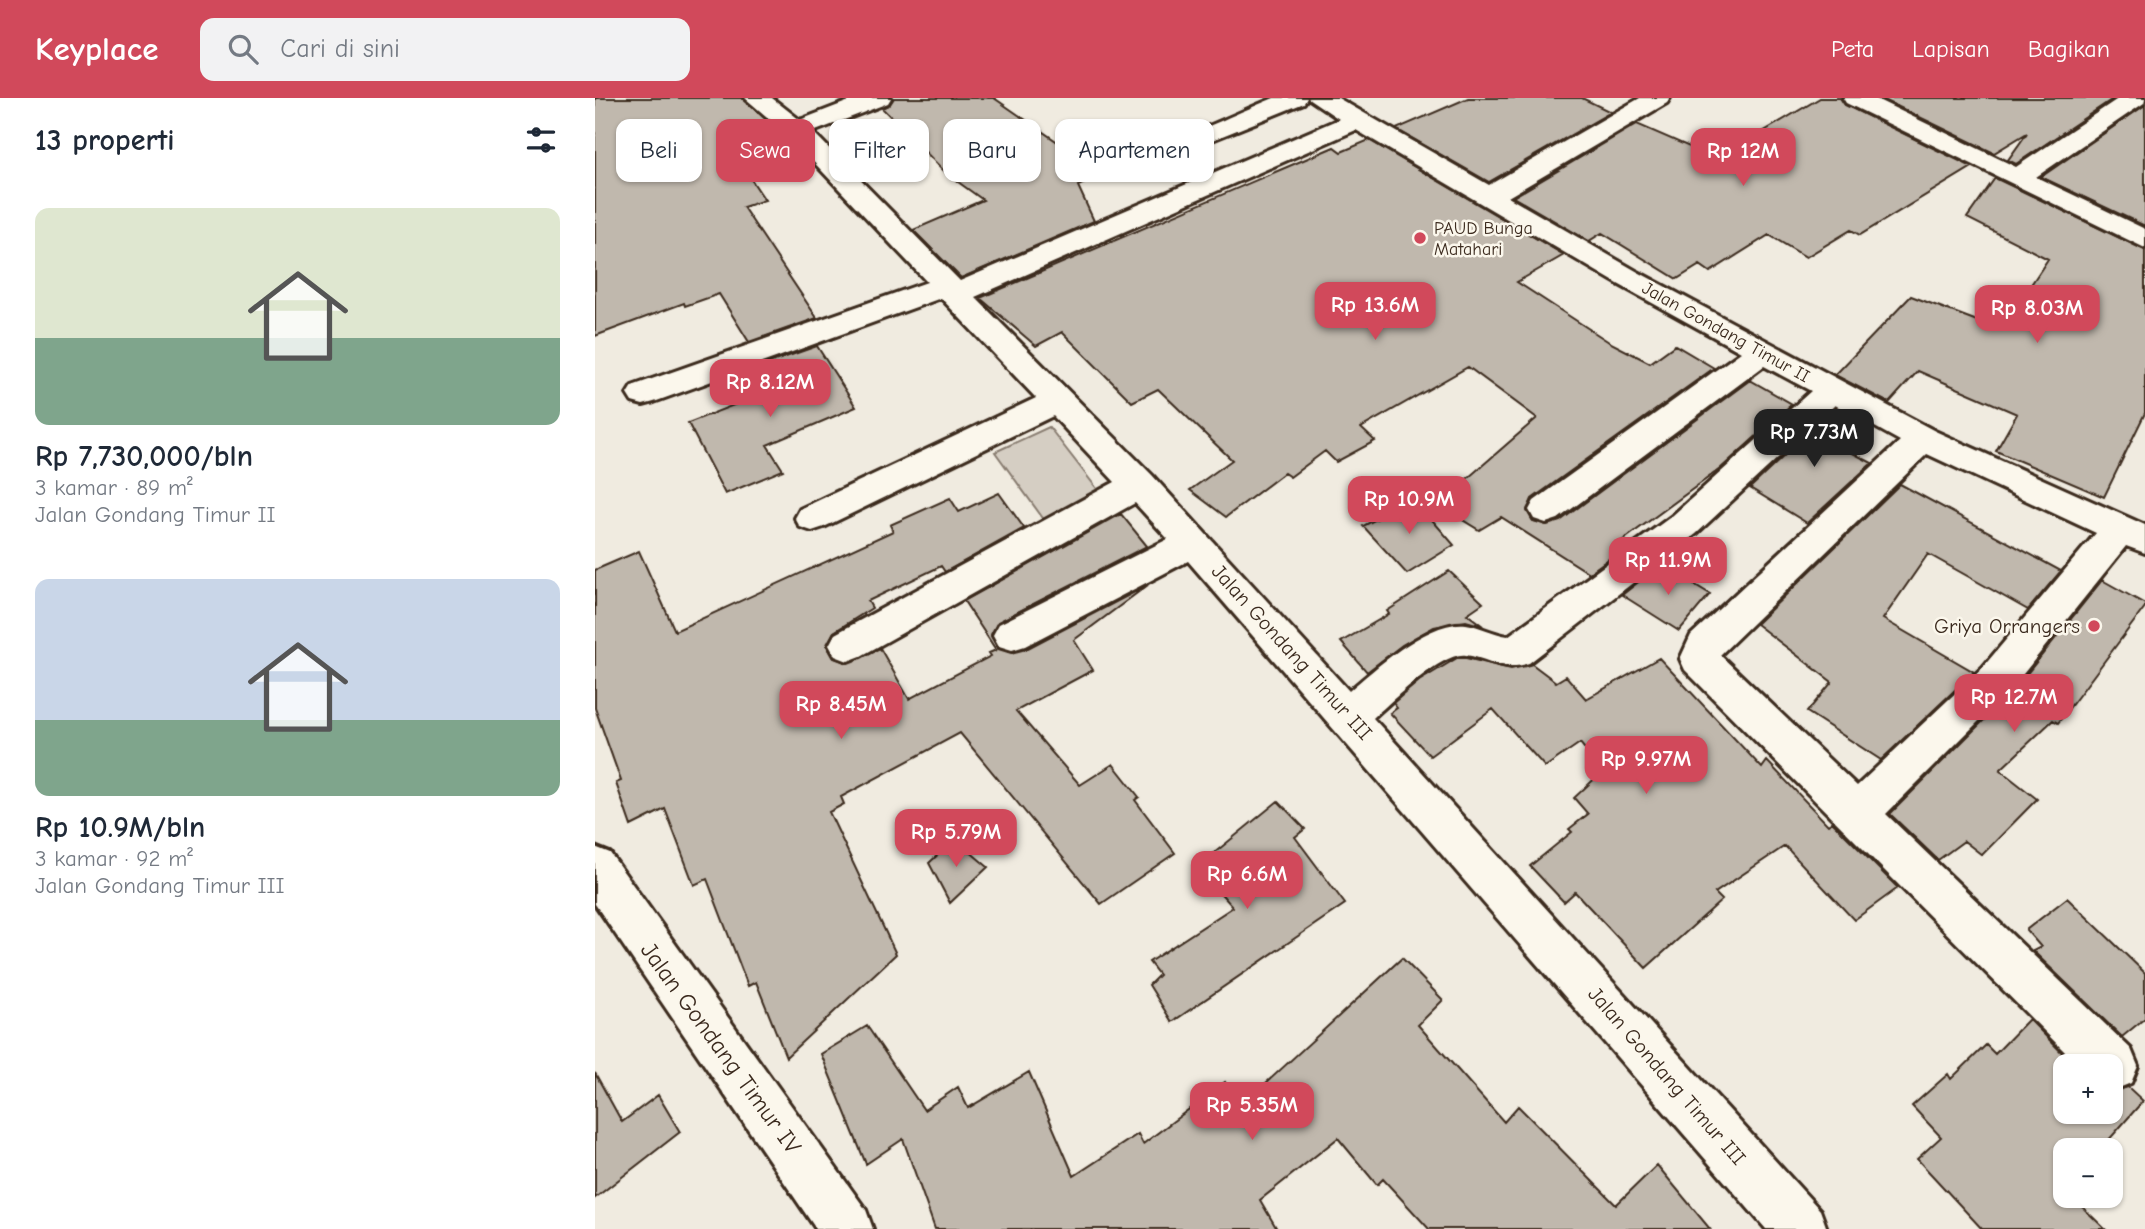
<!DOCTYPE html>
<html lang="id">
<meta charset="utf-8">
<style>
:root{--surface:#fff;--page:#f2f2f3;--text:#1f2937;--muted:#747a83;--accent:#d1495b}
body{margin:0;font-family:"Comic Neue",sans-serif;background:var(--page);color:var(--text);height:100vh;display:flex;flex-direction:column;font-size:26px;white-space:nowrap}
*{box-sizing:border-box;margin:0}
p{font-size:23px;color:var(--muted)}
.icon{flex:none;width:38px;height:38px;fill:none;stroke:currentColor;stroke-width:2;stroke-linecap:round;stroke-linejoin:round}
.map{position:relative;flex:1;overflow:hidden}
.details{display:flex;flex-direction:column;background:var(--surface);width:595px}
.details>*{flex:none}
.hud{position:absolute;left:21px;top:21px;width:665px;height:63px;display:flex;gap:14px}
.controls{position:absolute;left:1458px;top:956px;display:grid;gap:14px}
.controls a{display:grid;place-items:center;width:70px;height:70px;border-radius:14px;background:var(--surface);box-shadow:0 2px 5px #0004;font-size:35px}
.price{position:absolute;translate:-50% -60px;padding:0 16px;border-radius:14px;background:var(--accent);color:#fff;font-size:23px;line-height:46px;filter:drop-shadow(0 2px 4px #0008)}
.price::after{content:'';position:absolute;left:50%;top:42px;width:21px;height:16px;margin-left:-10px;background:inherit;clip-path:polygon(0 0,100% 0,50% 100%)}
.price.active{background:#222;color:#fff}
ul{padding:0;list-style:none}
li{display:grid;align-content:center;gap:14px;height:371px;padding:0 35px}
li span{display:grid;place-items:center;height:217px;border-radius:14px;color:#555}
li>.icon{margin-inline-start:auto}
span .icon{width:126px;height:126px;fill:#fffc;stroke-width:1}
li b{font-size:30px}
h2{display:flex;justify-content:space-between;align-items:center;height:84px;padding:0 35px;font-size:30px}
.chip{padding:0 24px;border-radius:14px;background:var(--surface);box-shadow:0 2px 5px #0004;font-size:24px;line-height:63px}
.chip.active{background:var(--accent);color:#fff}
header{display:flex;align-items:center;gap:42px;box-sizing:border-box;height:98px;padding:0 35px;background:var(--accent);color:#fff}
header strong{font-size:33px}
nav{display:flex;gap:38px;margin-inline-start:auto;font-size:24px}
.search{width:490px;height:63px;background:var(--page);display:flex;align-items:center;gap:18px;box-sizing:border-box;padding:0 24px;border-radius:14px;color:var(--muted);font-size:26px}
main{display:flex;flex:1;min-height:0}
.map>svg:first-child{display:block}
.green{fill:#d5cec3;stroke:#887c70;stroke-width:2}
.building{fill:#c0b8ad;stroke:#3b2a1e;stroke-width:2}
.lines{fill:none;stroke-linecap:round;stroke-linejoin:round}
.minor-casing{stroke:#3b2a1e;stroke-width:6}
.minor{fill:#fbf7ec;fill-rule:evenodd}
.poi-dot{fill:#d1495b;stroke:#fbf7ec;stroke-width:2.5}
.labels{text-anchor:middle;stroke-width:5;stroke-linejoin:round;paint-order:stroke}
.far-poi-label{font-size:18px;fill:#3b2a1e;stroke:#fbf7ec;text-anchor:start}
.far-street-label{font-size:18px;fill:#3b2a1e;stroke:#fbf7ec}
.poi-label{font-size:21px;fill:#3b2a1e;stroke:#fbf7ec;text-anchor:end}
.street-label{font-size:21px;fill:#3b2a1e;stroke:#fbf7ec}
.near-street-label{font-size:24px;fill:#3b2a1e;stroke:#fbf7ec}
</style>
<header>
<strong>Keyplace</strong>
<div class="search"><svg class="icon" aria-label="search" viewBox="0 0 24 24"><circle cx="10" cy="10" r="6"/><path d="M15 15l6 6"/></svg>Cari di sini</div>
<nav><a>Peta</a><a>Lapisan</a><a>Bagikan</a></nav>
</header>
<main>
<section class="details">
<h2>13 properti<svg class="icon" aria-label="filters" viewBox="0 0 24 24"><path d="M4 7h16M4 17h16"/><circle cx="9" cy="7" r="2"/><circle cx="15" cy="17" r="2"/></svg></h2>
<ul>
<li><span style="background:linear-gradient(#dfe7d0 60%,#7fa58c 0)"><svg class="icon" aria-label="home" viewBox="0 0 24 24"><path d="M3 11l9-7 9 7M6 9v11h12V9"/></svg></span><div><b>Rp 7,730,000/bln</b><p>3 kamar · 89 m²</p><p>Jalan Gondang Timur II</p></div></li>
<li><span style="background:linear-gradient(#c9d6e8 65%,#7fa58c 0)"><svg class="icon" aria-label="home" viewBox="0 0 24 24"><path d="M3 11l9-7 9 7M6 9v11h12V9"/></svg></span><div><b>Rp 10.9M/bln</b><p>3 kamar · 92 m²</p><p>Jalan Gondang Timur III</p></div></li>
</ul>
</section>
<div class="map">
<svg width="1550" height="1131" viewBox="0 0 1550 1131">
<rect width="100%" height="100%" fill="#f0ebe0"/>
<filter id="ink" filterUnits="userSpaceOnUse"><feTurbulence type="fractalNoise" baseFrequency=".0143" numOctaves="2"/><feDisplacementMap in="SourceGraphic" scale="14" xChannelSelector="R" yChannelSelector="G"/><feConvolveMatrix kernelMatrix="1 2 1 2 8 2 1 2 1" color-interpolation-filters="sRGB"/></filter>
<g filter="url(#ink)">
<path class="green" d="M454 329 506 396 450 423 400 354Z"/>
<path class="building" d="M0 0H147L188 37 139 56 170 102 148 109 222 220 154 244 124 196 90 208 89 205 0 238Z
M299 0H399L509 76 483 88 499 123 366 180 318 132 388 102 352 76 287 10 295 6Z
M873 0H987L1016 14 894 84 801 31Z
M1225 0H1245L1250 7 1377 69 1265 137 1256 132 1211 159 1174 137 1115 174 1105 167 1082 181 1007 135 994 143 918 99 1042 26 1122 61Z
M1285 0H1519L1421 66 1413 62 1432 35 1399 55Z
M1550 7V128L1446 79Z
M774 42 969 157 922 184 1014 244 1055 265 1080 247 1119 270 937 401 932 413 938 423 952 427 965 423 1155 282 1197 306 1125 371 1027 443 1033 447 994 475 906 419 884 432 835 402 873 380 942 320 873 269 766 330 780 343 741 364 730 353 695 379 689 375 631 419 595 392 637 362 563 291 537 304 467 234 441 248 385 200 739 49 746 54Z
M1400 80 1550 152V315L1509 399 1401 353 1422 316 1323 273 1294 305 1240 277 1316 198 1406 232 1453 161 1372 120Z
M222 248 261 309 172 347 188 372 130 396 93 325 182 290 168 267Z
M1240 310 1262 322 1248 350 1277 365 1212 425 1155 390Z
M1305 386 1466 473 1433 512 1333 456 1288 521 1379 574 1286 662 1212 614 1237 584 1161 526Z
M404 395 429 430 350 474 346 468 273 503 277 510 239 534 232 548 239 560 252 565 285 550 314 601 396 558 394 555 401 552 369 503 526 416 552 448 403 524 396 538 403 551 416 555 431 551 553 487 479 542 498 572 421 613 485 687 518 666 544 699 540 702 580 755 506 806 365 635 246 699 249 706 234 714 301 856 191 959 161 884 153 888 112 781 99 787 70 711 36 728 21 685 26 683 0 610V472L44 453 80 533 298 433 295 427 355 400 364 414Z
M819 401 859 447 812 476 768 428Z
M1066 466 1115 496 1084 533 1027 497Z
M854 473 888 505 872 516 888 528 871 523 839 529 807 547 772 574 746 544 794 516 792 513Z
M1507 482 1550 506V509L1463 625 1458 622 1405 672 1442 701 1387 757 1369 743 1343 762 1295 716 1418 593Z
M862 560H871L916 571 937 566 961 584 971 578 991 601 1064 560 1167 670 1172 663 1233 727 1237 724 1303 790 1259 822 1190 748 1120 795 1127 802 1051 870 980 794 969 804 935 768 977 734 974 731 993 716 979 700 1008 673 985 645 950 669 898 611 835 658 795 615 802 610 798 605 824 583Z
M683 703 710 731 700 739 750 806 577 924 554 887 564 877 554 864 638 809 602 769Z
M360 741 393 769 355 805 334 765Z
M1472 800 1550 875V920L1527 939 1438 853 1446 849 1431 832Z
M807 860 848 902 823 927 909 1024 923 1008 1021 1107 1062 1067 1115 1131H834L788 1081 782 1087 743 1040 665 1102 682 1131H340L308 1041 271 1066 226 956 272 928 329 1012 363 989 373 1010 434 974 479 1078 543 1036 548 1046 630 984 645 1009Z
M1434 921 1480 968H1470V1013H1516V994L1533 989 1548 1003 1505 1052H1470V1097H1475L1510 1131H1387L1322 1061 1346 1039 1317 1008 1353 976 1356 981 1391 947 1400 956Z
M0 975 27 1024 63 997 85 1034 0 1100Z"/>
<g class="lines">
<defs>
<path id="minor" d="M150 0H177L205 22 262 0H296L293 5 218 34 365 183 744 21 713 0H743L894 87 1045 0H1075L1072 5 913 99 1043 174 1340 333 1550 427V455L1531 448 1416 591 1291 716 1536 951 1543 968 1536 985 1519 992 1516 991V968H1484L1090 572 1085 561 1096 537 1305 343 1240 307 1101 436 934 565C908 574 895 561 871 557 848 553 796 604 778 620L1225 1112 1232 1131H1171L593 463 430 548 417 552 404 548 398 537 404 526 573 441 540 405 266 558 253 563 240 558 234 547 240 536 520 384 458 318 229 429 217 433 205 429 200 420 205 411 441 300 346 200 59 304 48 307 37 304 32 296 37 288 332 184 193 37ZM761 32 1023 186 1146 254 939 403 934 412 939 421 951 425 963 421 1169 268 1216 293 1077 418 913 538C898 536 885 528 871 526 833 522 781 570 754 593L557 377 380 199ZM1332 356 1501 435 1388 569 1262 688 1125 557Z
M679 0H712L709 5 565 63 514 57 486 46 472 35 476 30C498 24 527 47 553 48 575 48 653 10 679 0Z
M1248 0H1279L1421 69 1524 0H1550L1549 5 1441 79 1550 131V150L1251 5Z
M0 749 15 755 271 1112 278 1131H221L0 806Z"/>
</defs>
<use href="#minor" class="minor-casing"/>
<use href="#minor" class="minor"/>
</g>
</g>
<g class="poi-dot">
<circle cx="825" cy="140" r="7"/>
<circle cx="1499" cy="528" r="7"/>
</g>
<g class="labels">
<g class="far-poi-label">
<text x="839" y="136">PAUD Bunga<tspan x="839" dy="21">Matahari</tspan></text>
</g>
<g class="far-street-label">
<text transform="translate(1131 234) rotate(29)" y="6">Jalan Gondang Timur II</text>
</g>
<g class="poi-label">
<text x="1485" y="535">Griya Orrangers</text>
</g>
<g class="street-label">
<text transform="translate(697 554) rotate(48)" y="7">Jalan Gondang Timur III</text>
<text transform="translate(1072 978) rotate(49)" y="7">Jalan Gondang Timur III</text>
</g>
<g class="near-street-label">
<text transform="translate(126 950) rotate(54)" y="8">Jalan Gondang Timur IV</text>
</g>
</g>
</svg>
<div class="controls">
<a>+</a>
<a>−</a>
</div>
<b class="price" style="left:1148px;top:90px">Rp 12M</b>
<b class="price" style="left:780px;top:244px">Rp 13.6M</b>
<b class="price" style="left:1442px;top:247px">Rp 8.03M</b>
<b class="price" style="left:175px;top:321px">Rp 8.12M</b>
<b class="price active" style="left:1219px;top:371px">Rp 7.73M</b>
<b class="price" style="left:814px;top:438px">Rp 10.9M</b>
<b class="price" style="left:1073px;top:499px">Rp 11.9M</b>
<b class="price" style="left:1419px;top:636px">Rp 12.7M</b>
<b class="price" style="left:246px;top:643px">Rp 8.45M</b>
<b class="price" style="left:1051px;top:698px">Rp 9.97M</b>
<b class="price" style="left:361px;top:771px">Rp 5.79M</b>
<b class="price" style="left:652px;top:813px">Rp 6.6M</b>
<b class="price" style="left:657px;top:1044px">Rp 5.35M</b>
<div class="hud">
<a class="chip">Beli</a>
<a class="chip active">Sewa</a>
<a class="chip">Filter</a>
<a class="chip">Baru</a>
<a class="chip">Apartemen</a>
</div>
</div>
</main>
